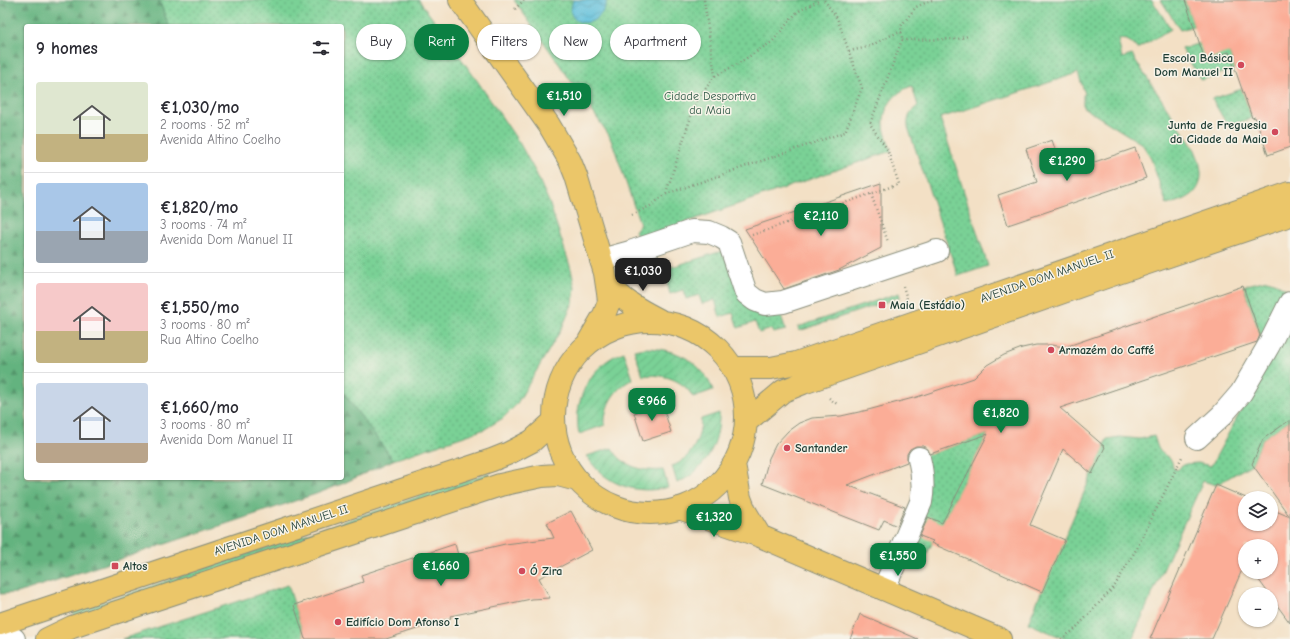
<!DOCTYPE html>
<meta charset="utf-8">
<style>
:root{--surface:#fff;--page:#f2f2f3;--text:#2b2b33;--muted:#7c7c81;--line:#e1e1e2;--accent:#0b8043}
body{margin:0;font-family:"Comic Neue",sans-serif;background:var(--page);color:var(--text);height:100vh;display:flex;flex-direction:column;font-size:15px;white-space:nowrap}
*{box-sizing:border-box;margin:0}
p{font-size:13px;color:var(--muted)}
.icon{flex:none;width:22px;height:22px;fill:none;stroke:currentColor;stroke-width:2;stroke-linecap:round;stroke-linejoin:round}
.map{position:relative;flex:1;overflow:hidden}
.sheet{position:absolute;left:24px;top:24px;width:320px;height:456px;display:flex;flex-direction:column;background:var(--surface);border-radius:4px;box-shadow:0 1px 3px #0004}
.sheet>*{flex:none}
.hud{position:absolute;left:356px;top:24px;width:380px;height:36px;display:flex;gap:8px}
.fabs{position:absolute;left:1238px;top:491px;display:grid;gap:8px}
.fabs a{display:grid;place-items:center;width:40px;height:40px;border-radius:50%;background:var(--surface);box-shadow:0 1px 3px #0004;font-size:20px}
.price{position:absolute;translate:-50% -34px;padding:0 9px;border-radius:8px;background:var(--accent);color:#fff;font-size:13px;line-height:26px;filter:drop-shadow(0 1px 2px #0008)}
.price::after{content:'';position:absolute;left:50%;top:24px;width:12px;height:9px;margin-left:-6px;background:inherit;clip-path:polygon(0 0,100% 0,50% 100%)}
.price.current{background:#222;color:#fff}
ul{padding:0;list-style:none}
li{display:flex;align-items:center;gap:12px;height:100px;padding:0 12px}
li+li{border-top:1px solid var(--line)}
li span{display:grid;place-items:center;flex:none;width:112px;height:80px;border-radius:4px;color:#555}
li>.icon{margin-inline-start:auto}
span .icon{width:48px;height:48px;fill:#fffc;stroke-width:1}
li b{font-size:17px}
h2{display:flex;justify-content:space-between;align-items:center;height:48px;padding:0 12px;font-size:17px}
.tag{padding:0 14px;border-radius:18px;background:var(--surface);box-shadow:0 1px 3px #0004;font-size:14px;line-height:36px}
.tag.current{background:var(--accent);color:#fff}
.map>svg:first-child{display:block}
.grass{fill:url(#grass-dots);stroke:#4c8765}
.forest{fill:url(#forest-firs);stroke:#41785a}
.garden{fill:url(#garden-furrows);stroke:#4c8765}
.water{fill:url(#water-waves);stroke:#3e7e88}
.building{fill:#fbad97}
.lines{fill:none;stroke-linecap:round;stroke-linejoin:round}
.minor-casing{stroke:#898e7c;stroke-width:24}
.major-casing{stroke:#898e7c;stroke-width:24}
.path{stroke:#898e7c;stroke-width:2.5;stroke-dasharray:1 3;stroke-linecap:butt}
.minor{stroke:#fff;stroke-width:22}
.major{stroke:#ebc669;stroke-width:22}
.poi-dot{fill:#d1495b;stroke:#f7f3e8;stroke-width:1.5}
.labels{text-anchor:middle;stroke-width:3;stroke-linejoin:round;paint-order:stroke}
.poi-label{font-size:12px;font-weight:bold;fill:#1f3d34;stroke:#f7f3e8;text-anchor:start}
.park-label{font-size:12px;fill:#315b48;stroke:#f7f3e8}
.street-label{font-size:12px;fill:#1f3d34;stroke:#f7f3e8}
</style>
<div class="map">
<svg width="1290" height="639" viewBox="0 0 1290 639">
<defs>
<pattern id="grass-dots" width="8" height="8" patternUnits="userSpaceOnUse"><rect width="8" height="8" fill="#7ad196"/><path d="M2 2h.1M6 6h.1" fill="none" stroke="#63ab7b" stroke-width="1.8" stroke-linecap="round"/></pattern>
<pattern id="forest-firs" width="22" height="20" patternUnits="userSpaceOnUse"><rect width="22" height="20" fill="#63b37f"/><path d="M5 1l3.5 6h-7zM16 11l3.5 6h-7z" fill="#519369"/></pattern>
<pattern id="garden-furrows" width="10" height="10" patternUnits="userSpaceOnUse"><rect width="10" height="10" fill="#7ad196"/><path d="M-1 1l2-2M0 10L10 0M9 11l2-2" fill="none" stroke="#63ab7b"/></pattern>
<pattern id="water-waves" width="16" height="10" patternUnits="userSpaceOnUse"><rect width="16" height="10" fill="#5ec0dc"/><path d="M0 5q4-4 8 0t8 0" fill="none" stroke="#4d9db3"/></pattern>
</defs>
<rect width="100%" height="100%" fill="#f7f3e8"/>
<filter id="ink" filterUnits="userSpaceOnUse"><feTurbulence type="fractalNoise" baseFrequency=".025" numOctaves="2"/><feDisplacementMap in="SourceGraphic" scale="8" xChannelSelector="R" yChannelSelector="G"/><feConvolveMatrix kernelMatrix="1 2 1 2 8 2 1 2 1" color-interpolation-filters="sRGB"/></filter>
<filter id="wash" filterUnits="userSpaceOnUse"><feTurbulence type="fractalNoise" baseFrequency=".012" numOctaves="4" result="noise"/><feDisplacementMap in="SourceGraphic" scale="16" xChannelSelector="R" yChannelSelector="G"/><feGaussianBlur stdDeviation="0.9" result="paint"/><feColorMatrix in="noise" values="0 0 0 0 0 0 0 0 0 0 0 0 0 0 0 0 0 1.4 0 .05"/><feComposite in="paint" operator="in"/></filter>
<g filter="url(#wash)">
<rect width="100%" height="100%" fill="#f3e0c5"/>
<path class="grass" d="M159 0H419L478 82 520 144 536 173 549 202 571 269 575 288 573 302 562 328 516 405 503 418 485 429 393 460 342 391V26H169Z
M514 0H1152L1171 29 1137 49C1132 42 1127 38 1118 40L1122 58 1132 55 1195 150C1203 168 1206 189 1185 199 1179 202 1173 203 1167 205L1150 156 1142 144 1083 107V95L1085 94 1078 73 940 118 988 266 958 276 908 127C907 118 910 111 918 106L912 86C896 91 883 106 884 124 884 133 889 142 891 151L638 239 635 231 640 224 615 150 609 135Z
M1161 0H1185L1194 26 1180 30Z
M1200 43 1229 52 1235 69 1201 80 1182 49Z
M1242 89 1252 118 1228 126 1212 99Z
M722 251 762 314 775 315 780 313 786 330 773 333 771 329 759 333 755 322 738 328 733 313 720 317 715 300 702 304 699 295 686 299 683 290 670 294 666 279 653 283 650 274Z
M1267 280 1274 282 1286 289 1261 338 1243 286Z
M899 293 900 297 799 331 798 327Z
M1290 319V420L1263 439 1252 464 1216 485 1203 481 1132 639H1065L1028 623 1107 439 1119 437 1140 439 1154 436C1156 441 1157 448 1160 451 1167 459 1172 455 1173 468L1177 470 1185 464 1198 463 1211 466Z
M988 434 919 569 902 563 926 455Z
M489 473 491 480 75 618 73 612Z
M288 585 305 639H122Z"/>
<path class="forest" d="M0 0H159L169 26H26V478H342V391L393 460 342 484 316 494 18 593 0 594Z"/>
<path class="garden" d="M646 348C676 349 701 360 713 390L693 397C683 379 661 373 643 376L634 350Z
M624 352 633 379C615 388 604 405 605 425L579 434C572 401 591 363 624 352Z
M719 413C720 443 705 471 677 483L672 466C691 460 701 438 701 419Z
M612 448C622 466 642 472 663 470L668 487C637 496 603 484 587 456Z"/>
<path class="water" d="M573 0H607C606 6 603 13 598 17 591 25 574 25 571 13 570 9 572 4 573 0Z"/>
<g id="blocks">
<path class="building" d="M1185 0H1290V147L1268 155 1255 117 1252 118 1229 52 1205 60Z
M1052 140 1063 173 1135 148 1146 178 1008 225 998 195 1037 182 1026 149Z
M881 183V248L839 270 784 289 745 229Z
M1243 286 1260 335 1257 342 1060 408 1105 447 1092 474 1063 449 1030 525 1065 540 1042 592 931 543 933 541 920 536 928 517 942 523 988 434 930 454 928 449 923 446H916L910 449 907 454V462L847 485 905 507 897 526 884 520 879 530 762 484 769 458 776 444 788 431 799 423 812 418 841 416 868 410 917 397 974 378 987 365 1004 355 1022 348 1036 345H1051L1065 347Z
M662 404 671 432 643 441 634 413Z
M1290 420V623L1271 597V594H1269L1253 572H1271V546H1245V563L1212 639H1150L1216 485 1246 498 1245 524H1271V509L1290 517 1252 464 1263 439Z
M571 511 592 550 539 578 550 598 531 599 450 616 451 618 386 639H305L294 605 363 582 361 575 455 544 458 555 505 544 554 538 547 523Z
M860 614 918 639H850Z"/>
</g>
</g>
<g filter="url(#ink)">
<use href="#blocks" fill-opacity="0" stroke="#898e7c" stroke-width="1"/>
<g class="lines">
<defs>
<path id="minor" d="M601 260 630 252 692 231 709 232 721 237 729 242 746 293 755 300 765 304 783 302 937 251
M1197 438 1222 415 1241 393 1269 345 1290 303
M884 589 921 502C924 486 923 474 919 458
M0 635 14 639"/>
<path id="major" d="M460 0 549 125 570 161 576 176 605 273 608 293 609 302 604 315 589 341
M607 282C623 301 638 309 659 320
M554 417a96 96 0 1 1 192 0a96 96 0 1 1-192 0Z
M733 368H771L796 363 1290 193
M746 422 783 391 803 383 1106 277 1290 215
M734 464 740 498 745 511 760 536
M679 508 760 536 1000 639
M0 624 492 460 507 454 532 441 553 422
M47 639 72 627 90 621 500 485 542 476 558 475 577 480"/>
</defs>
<use href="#minor" class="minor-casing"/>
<use href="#major" class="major-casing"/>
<path class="path" d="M932 0 916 7 901 26 902 40 958 39 968 36
M515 9 524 0
M849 51C858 49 868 48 876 43 886 38 891 34 902 32
M715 76 734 66 772 42 797 12 820 0
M666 193 696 101 715 76 704 0
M871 194 888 242
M632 215 650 206 666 194 845 132 862 88 837 18 824 0
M752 235 899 184 887 149 870 124 902 40
M903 286 907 299
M829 398 837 404
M1061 639 1074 630 1114 587 1137 548 1183 455"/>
<use href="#minor" class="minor"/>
<use href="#major" class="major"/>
</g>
</g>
<g class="poi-dot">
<circle cx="1241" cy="65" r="4"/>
<circle cx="1275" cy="132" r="4"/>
<rect x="878" y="301" width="8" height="8" rx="2"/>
<circle cx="1051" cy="350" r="4"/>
<circle cx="787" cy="448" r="4"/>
<rect x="111" y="562" width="8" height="8" rx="2"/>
<circle cx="522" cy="571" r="4"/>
<circle cx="338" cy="622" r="4"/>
</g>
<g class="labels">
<g class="poi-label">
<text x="1233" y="62" text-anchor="end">Escola Básica<tspan x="1233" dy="14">Dom Manuel II</tspan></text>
<text x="1267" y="129" text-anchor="end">Junta de Freguesia<tspan x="1267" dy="14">da Cidade da Maia</tspan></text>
<text x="890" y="309">Maia (Estádio)</text>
<text x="1059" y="354">Armazém do Caffé</text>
<text x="795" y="452">Santander</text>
<text x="123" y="570">Altos</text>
<text x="530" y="575">Ó Zira</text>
<text x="346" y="626">Edifício Dom Afonso I</text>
</g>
<g class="park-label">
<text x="710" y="100">Cidade Desportiva<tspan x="710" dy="14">da Maia</tspan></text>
</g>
<g class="street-label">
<text transform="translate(1047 276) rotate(-19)" y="4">AVENIDA DOM MANUEL II</text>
<text transform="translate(281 530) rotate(-18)" y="4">AVENIDA DOM MANUEL II</text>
</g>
</g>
</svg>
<div class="fabs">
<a><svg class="icon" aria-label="layers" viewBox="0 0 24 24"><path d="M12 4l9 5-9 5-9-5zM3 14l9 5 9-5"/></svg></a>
<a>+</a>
<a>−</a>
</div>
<b class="price" style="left:564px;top:117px">€1,510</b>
<b class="price" style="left:1067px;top:182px">€1,290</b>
<b class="price" style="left:821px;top:237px">€2,110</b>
<b class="price current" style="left:643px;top:292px">€1,030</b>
<b class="price" style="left:652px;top:422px">€966</b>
<b class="price" style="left:1001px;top:434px">€1,820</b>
<b class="price" style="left:714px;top:538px">€1,320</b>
<b class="price" style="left:898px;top:577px">€1,550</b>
<b class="price" style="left:441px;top:587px">€1,660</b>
<div class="hud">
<a class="tag">Buy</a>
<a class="tag current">Rent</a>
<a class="tag">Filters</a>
<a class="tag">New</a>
<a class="tag">Apartment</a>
</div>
<section class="sheet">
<h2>9 homes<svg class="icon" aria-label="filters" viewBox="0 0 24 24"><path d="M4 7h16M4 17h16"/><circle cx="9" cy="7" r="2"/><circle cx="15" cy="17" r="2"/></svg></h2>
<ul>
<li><span style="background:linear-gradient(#dfe7d0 65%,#c2b280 0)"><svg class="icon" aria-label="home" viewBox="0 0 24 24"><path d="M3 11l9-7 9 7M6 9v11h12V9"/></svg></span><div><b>€1,030/mo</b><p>2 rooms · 52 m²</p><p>Avenida Altino Coelho</p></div></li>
<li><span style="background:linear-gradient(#a9c7e8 60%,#9aa5b1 0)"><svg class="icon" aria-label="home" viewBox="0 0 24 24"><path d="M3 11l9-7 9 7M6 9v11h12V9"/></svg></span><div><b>€1,820/mo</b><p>3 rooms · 74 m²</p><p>Avenida Dom Manuel II</p></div></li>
<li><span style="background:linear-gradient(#f6c9c9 60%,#c2b280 0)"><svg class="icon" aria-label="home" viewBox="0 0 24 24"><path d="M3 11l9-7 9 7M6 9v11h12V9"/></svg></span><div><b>€1,550/mo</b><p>3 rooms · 80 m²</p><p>Rua Altino Coelho</p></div></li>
<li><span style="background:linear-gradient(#c9d6e8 75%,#b9a48a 0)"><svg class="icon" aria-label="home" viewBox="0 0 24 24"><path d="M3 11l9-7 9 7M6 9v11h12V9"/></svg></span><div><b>€1,660/mo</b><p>3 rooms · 80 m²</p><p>Avenida Dom Manuel II</p></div></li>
</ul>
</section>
</div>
